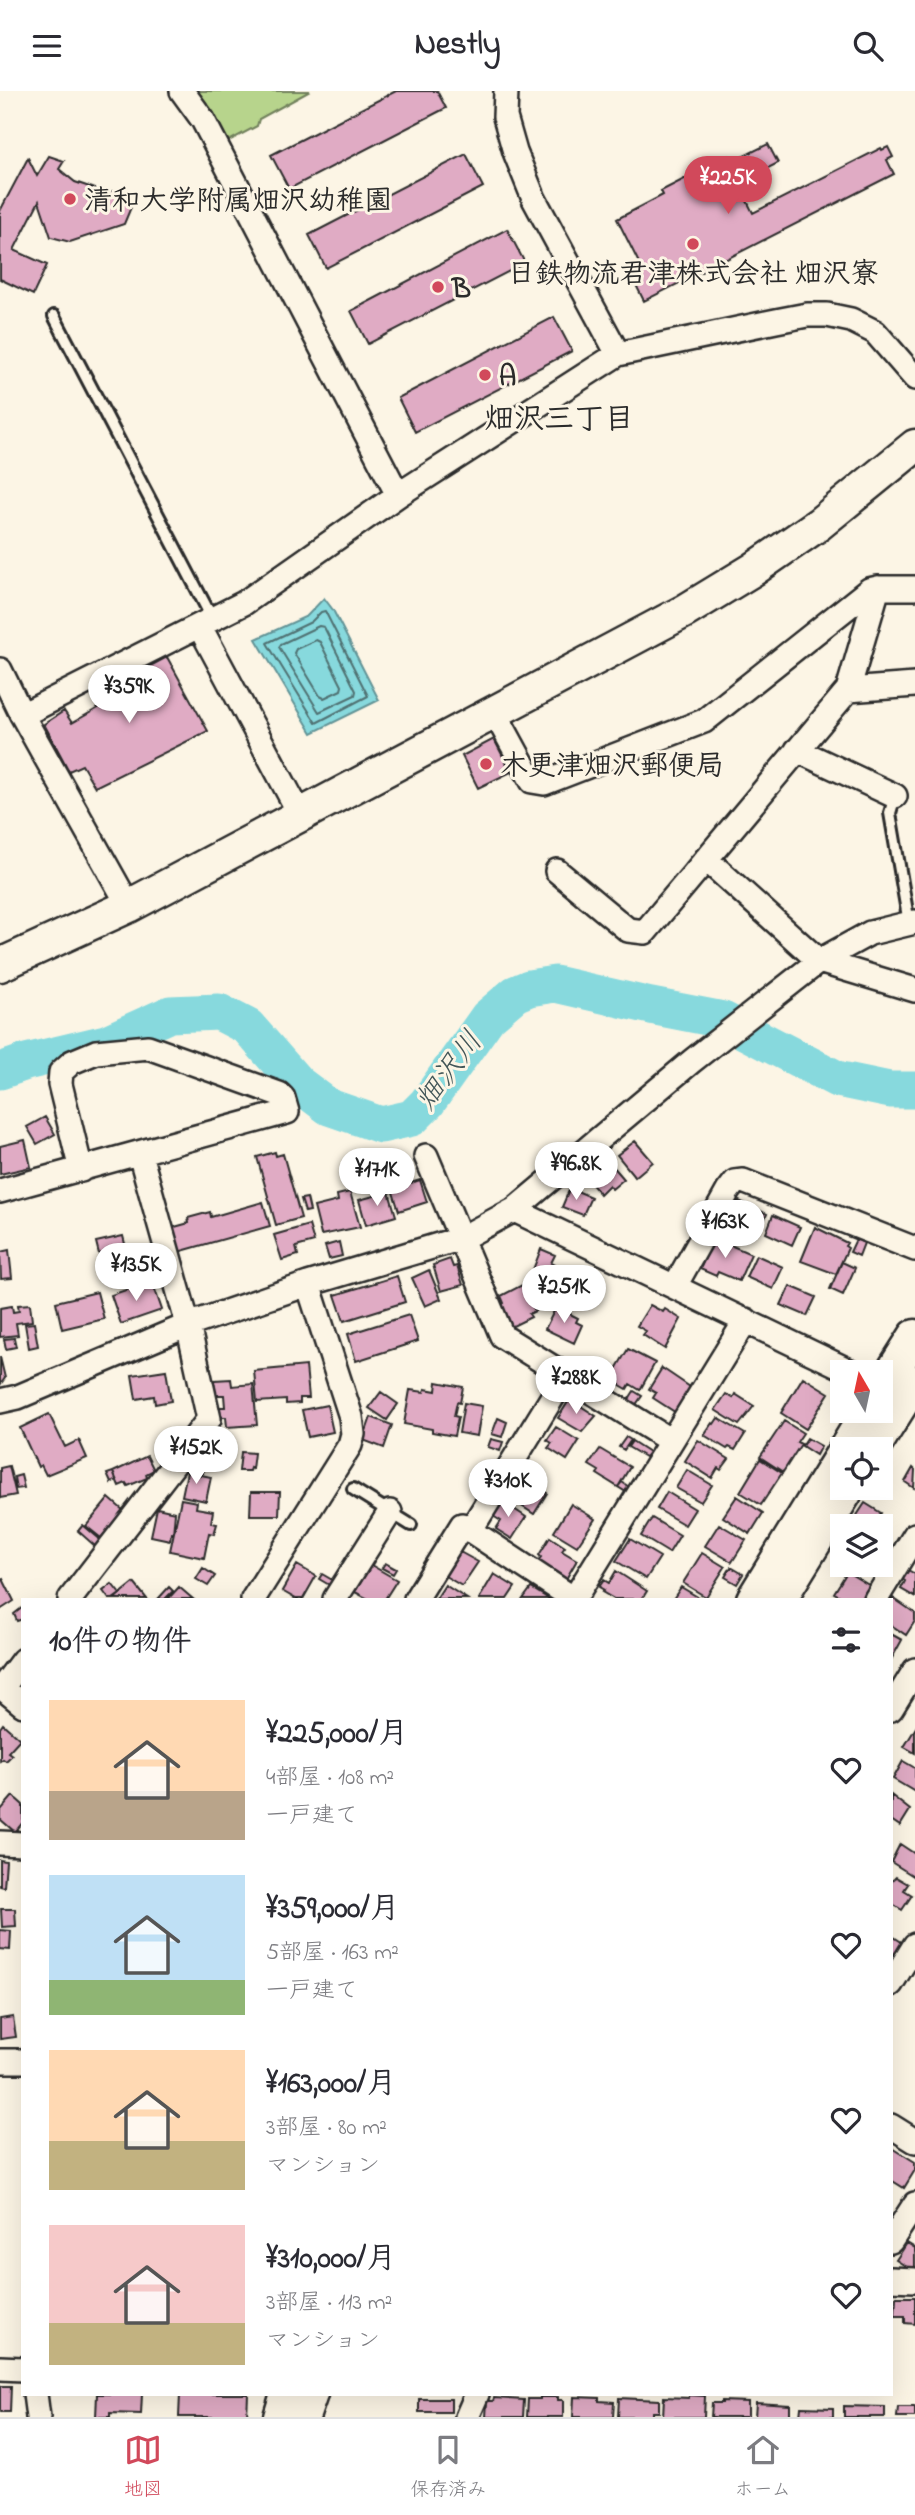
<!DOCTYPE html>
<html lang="ja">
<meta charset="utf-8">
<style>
:root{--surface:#fff;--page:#f2f2f3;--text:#2b2b33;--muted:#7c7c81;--line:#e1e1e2;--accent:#d1495b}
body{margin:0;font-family:"Indie Flower","Klee One",sans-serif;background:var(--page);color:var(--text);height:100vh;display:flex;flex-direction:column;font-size:26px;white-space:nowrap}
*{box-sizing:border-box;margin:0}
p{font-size:23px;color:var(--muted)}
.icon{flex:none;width:38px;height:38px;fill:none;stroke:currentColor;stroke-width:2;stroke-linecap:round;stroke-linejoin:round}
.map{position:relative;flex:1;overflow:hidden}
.details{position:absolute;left:21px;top:1507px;width:872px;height:798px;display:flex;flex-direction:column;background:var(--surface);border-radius:0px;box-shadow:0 7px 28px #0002}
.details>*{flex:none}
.needle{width:46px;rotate:351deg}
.tools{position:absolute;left:830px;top:1269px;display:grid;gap:14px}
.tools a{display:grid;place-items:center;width:63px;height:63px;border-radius:0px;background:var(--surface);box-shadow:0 7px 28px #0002;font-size:35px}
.price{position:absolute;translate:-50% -60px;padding:0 16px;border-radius:24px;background:#fff;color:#222;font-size:23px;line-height:46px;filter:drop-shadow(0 2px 4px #0008)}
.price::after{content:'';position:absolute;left:50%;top:42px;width:21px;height:16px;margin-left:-10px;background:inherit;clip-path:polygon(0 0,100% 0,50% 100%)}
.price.active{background:var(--accent);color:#fff}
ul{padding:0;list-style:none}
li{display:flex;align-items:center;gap:21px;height:175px;padding:0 28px}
li span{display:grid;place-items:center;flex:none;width:196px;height:140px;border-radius:0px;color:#555}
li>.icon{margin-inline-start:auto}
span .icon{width:84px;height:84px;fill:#fffc;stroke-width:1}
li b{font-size:30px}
h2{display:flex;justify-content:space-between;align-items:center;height:84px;padding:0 28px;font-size:30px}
header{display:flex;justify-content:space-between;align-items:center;height:91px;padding:0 28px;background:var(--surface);font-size:32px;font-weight:700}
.menu{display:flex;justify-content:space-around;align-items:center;height:98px;border-top:2px solid var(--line);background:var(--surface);font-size:19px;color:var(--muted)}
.menu a{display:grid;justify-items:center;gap:4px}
.menu .active{color:var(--accent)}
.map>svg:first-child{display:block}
.green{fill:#b7d48c;stroke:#71805c;stroke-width:2}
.water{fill:#87d9dd;stroke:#629396;stroke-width:2}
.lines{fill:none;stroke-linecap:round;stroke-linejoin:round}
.shore{stroke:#507172;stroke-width:2}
.river{stroke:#87d9dd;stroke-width:37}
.building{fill:#e0abc4;stroke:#2b2b2b;stroke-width:2}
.lane-casing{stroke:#2b2b2b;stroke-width:16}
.street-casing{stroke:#2b2b2b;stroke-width:28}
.secondary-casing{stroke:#2b2b2b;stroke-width:37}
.lane{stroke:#fcf5e5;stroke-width:10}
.street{stroke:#fcf5e5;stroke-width:23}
.secondary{stroke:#fcf5e5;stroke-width:32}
.poi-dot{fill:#d1495b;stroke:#fcf5e5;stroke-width:2.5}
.labels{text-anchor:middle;stroke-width:6;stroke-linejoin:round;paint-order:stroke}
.poi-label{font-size:28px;font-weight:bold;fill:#2b2b2b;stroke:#fcf5e5;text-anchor:start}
.neighbourhood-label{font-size:30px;font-weight:bold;fill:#2b2b2b;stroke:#fcf5e5}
.water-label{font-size:30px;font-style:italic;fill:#425658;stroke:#fcf5e5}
</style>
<header><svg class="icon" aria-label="menu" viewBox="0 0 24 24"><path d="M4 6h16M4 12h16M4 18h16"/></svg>Nestly<svg class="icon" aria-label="search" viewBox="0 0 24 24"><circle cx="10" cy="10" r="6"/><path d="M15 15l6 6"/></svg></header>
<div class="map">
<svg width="915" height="2326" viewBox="0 0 915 2326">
<rect width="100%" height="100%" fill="#fcf5e5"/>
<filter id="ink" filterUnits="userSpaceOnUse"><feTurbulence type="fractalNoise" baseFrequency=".0143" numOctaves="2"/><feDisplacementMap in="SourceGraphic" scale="14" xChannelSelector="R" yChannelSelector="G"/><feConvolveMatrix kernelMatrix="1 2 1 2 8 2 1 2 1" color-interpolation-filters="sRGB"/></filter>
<g filter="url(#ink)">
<path class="green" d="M191 0H310L259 28 257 35 227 51Z"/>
<path class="water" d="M324 507 333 519 379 609 312 642 256 548 307 525Z"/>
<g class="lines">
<path class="shore" d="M325 520 368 605 316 632 267 552 311 531 321 521Z
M319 535 324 536 356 600 355 604 319 621 279 556 281 553Z
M316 549 320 551 342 595 341 599 324 607 320 605 294 562 296 558Z"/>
<path class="river" d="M0 980 26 971 106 952 170 923 219 921 248 936 297 992 329 1016 381 1034 412 1027 427 1012 488 926 515 903 529 897 555 893 651 915 723 929 837 988 890 999H915"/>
</g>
<path class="building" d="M396 0H437L446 17 289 98 271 64Z
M768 53 778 72 738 92 753 122 881 57 882 59 888 56 893 66 887 69 894 83 644 210 631 184 642 178 617 128 663 104 661 100 729 65 732 71Z
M466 63 483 96 326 177 309 144Z
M49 65 64 70 59 78 75 91 104 101 117 100 134 109 124 133 70 151 51 146 39 110 14 159 47 174 33 204 0 188V120L28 67 37 85Z
M507 138 525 172 368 253 351 220Z
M554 226 572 260 415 341 398 307Z
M167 566 208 640 95 696 82 674 69 680 44 633 64 620 72 632 114 608 109 597Z
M494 648 511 681 478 697 462 665Z
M45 1026 55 1043 37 1053 27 1036Z
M25 1049 31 1076 0 1083V1055Z
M635 1050 653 1071 635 1086 617 1064Z
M275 1061 276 1065 283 1063 301 1127 276 1134 257 1066Z
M606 1067 624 1088 612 1098 609 1094 600 1103 585 1085Z
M420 1089 427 1111 399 1120 392 1098Z
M570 1097 591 1106 583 1124 562 1116Z
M350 1101 360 1136 321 1144 314 1116 338 1110 337 1104Z
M389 1101 396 1125 366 1134 359 1109Z
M307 1107 310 1120 305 1121 301 1108Z
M739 1110 767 1123 759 1140 731 1128Z
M263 1111 270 1135 178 1161 171 1137 189 1132 188 1127 210 1121 211 1126Z
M773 1124 800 1136 792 1154 766 1142Z
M309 1134 314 1151 296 1156 298 1164 282 1169 274 1144Z
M815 1136 847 1152 845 1155 848 1157 836 1183 801 1170Z
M123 1145 128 1165 101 1171 96 1151Z
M714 1147 751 1163 739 1190 718 1181 716 1185 700 1178Z
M856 1148 864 1152 859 1165 850 1161Z
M339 1151 342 1165 329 1168 325 1155Z
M541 1158 555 1164 551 1172 561 1177 553 1194 548 1191 543 1202 527 1194Z
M9 1159 12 1187 1 1188 0 1161Z
M756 1164 783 1176 773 1198 746 1186Z
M450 1168 453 1176 457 1175 463 1194 441 1200 433 1174Z
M842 1171 855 1177 843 1204 830 1198Z
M429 1179 441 1208 425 1215 412 1187Z
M397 1185 405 1211 344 1230 335 1204Z
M152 1190 162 1219 121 1233 111 1204Z
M522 1194 535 1220 529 1223 531 1226 509 1237 499 1215 504 1212 501 1205Z
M790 1195 816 1206 807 1225 781 1214Z
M97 1201 104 1228 62 1238 56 1211Z
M30 1213 32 1230 16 1232 18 1244 0 1246V1217L12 1215 13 1221 19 1220 18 1214Z
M650 1214 663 1221 665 1218 681 1228 665 1258 643 1244 646 1240 637 1235Z
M556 1216 578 1227 576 1231 582 1234 574 1252 545 1238Z
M409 1224 418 1250 356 1270 348 1243Z
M34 1232 38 1255 29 1257 25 1233Z
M14 1247 16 1256 6 1258 4 1248Z
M628 1258 655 1272 640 1299 630 1293 627 1298 610 1288Z
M0 1266 5 1287 0 1294Z
M306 1275 309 1307H300V1312L286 1313V1309L257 1311 254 1280Z
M662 1277 693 1298 678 1323 653 1307 656 1302 649 1298Z
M166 1279 171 1310 155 1313 154 1305 136 1308 132 1284Z
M803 1286 829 1302 806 1338 781 1322Z
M231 1288 232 1295 253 1293 257 1334 227 1336 226 1326H221L220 1316H225L224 1304H215L214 1289Z
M437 1291 463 1296 460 1312 457 1311 454 1325 458 1326 454 1345 432 1341V1338L404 1333 410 1299 424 1301 425 1298 436 1300Z
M634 1300 642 1305 635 1315 627 1311Z
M381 1301 398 1313 387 1329 369 1317Z
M726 1303 733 1307 735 1303 754 1315 739 1334 715 1319Z
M570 1308 596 1325 582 1341 558 1327Z
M464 1312 482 1315 477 1345 459 1342Z
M327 1314 333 1341 308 1346 302 1319Z
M49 1323 65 1356 79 1349 87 1367 46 1384 41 1374 38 1376 20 1337Z
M371 1326 392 1334 384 1357 363 1349Z
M498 1327 507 1331 502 1346 492 1343Z
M718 1327 745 1343 735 1359 729 1356 727 1358 704 1344 712 1332 714 1333Z
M784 1330 803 1342 797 1351 801 1353 783 1381 760 1366Z
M556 1336 579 1350 567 1369 548 1357 552 1352 547 1349Z
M626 1346 631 1349 624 1359 619 1356Z
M807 1347 821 1355 816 1364 802 1355Z
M491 1348 503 1351 500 1360 488 1356Z
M698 1349 729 1368 721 1379 718 1377 712 1387 685 1370Z
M632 1350 649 1361 645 1366 628 1356Z
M600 1358 630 1376 618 1396 597 1383 599 1380 589 1374Z
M241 1361 254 1362 252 1378 250 1377 249 1380H239Z
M147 1365 154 1379 146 1383 147 1387 128 1395 126 1392 119 1395 113 1381Z
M760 1368 782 1382 761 1414 740 1401Z
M189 1371 204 1374 202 1383 187 1380Z
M9 1375 16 1404 0 1407V1377Z
M913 1377 915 1379 914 1397 905 1391Z
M687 1379 712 1394 701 1411 676 1397Z
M113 1381 116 1389 111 1392 107 1383Z
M187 1381 211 1386 206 1410 182 1405Z
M21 1384 24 1397 16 1398 14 1386Z
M519 1384 547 1402 534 1423 520 1414 524 1408 514 1402 518 1397 513 1393Z
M622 1391 629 1396 626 1401 618 1396Z
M251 1401H280L279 1424H250Z
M667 1401 695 1418 685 1434 657 1418Z
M737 1405 763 1422 750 1443 723 1426Z
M109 1407 124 1420 101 1447 86 1435Z
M181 1408 197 1411 196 1417 213 1420 211 1432 217 1433 214 1443 209 1442 204 1467 170 1460Z
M499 1408 526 1426 512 1448 496 1438 501 1430 493 1425 497 1419 493 1416Z
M865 1412 881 1422 872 1435H850Z
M571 1413 595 1428 577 1455 554 1441Z
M157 1417 175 1421 173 1443 171 1442 170 1449 151 1445Z
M652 1427 680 1444 669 1462 641 1445Z
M719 1433 746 1449 732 1471 705 1455Z
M83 1434 102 1450 96 1456 78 1440Z
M550 1446 565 1456 562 1460 577 1469 566 1488 538 1470 541 1466 539 1464Z
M630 1448 660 1466 646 1488 616 1470Z
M460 1461 478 1471 462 1495 445 1485Z
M702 1462 725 1476 706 1506 683 1492Z
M880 1462 888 1466 878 1484 860 1474H880Z
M385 1472 396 1478 393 1483 382 1477Z
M297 1474 316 1485 303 1508H296L282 1500Z
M371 1474 397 1489 385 1508H368L355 1501Z
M731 1476 743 1483 737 1493 725 1486Z
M203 1477 215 1485 208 1495 196 1488Z
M908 1479 915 1483V1506L901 1498 905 1490 902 1488Z
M616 1480 647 1500 642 1508H614L602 1501 604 1499 599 1496 604 1489 609 1492Z
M847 1481 872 1496 864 1508H845L834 1502Z
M322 1483 334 1490 331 1495 319 1488Z
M494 1483 515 1496 507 1508H479Z
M3 1488 14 1510 0 1519V1489Z
M134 1492 147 1508H114Z
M112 1493 120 1503 113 1508H109L103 1500Z
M445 1494 467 1508H436Z
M169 1496 173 1500 165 1508H158Z
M179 1496 193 1508H168Z
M681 1496 701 1508H673Z
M531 1497 549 1508H523Z
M893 1507 915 1522V1530L906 1544 891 1534V1511Z
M23 1516V1528L17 1530 14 1523Z
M891 1543 902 1549 892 1567 891 1566Z
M3 1633 20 1648 8 1661 12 1664 6 1670 3 1668 0 1670V1637Z
M915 1638V1662L904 1656Z
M903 1670 915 1677V1701L893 1688Z
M891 1704 910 1719 900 1735 891 1729Z
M13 1705 23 1714V1731L15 1741 0 1728V1720Z
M900 1753 915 1763V1786L891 1771Z
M0 1769 6 1770 4 1796 0 1795Z
M896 1786 908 1793 904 1799 912 1804 902 1819 891 1812V1791Z
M1 1818H15L16 1835 2 1836Z
M0 1839 11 1840 10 1859 0 1858Z
M894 1846 903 1852 895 1864 891 1861V1851Z
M13 1926 16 1946 0 1948V1928Z
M891 2056 915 2071V2079L904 2097 891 2089Z
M907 2152 915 2157V2181L896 2169Z
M896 2206H915V2233L905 2232V2225H895Z
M0 2295H11L10 2321H0Z
M97 2303H142L141 2323 110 2322V2326H96Z
M180 2303H248L247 2326H179Z
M689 2304 705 2305 704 2326H663L664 2306 689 2307Z
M540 2306H558V2309H563V2326H527L528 2308H540Z
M574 2306 599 2307V2310L614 2311 613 2326H573Z
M494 2307 524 2309 523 2326H486L487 2310H493Z
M619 2307 659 2309V2321H652V2326H618Z
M419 2308H451V2321H419Z
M722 2310 748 2311V2326H711L712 2312H722Z
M756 2312 790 2314V2326H755Z
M844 2315 885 2316V2326H844Z
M801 2316 833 2317V2326H800Z
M898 2316H915V2326H897Z"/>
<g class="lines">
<defs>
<path id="lane" d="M54 225 213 529
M895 705 890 722 909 832
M353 1398 411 1434"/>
<path id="street" d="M182 0 203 29 398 404
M506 0 505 26 515 61 534 108 618 263
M200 536 301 725
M0 579 22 624 129 815
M848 599 915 594
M495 622 532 690 544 692 704 630 869 499 878 497H915
M22 624 244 512 398 404 618 263 776 230 807 224H827L851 229 875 241 915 287
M797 659 895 705
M706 768 819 870 915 899
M557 780 628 839 645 841 848 599 878 497
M426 1065 502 1245 671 1350
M0 1100 287 1021 283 1007 279 1003 148 956 96 961 72 971 61 981 60 993 81 1079
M514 1119 852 1281
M675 1195 728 1100 735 1091 743 1090 915 1158
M0 1310 18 1306 188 1234 308 1193 462 1147 514 1119 692 970 819 870 870 842 915 831
M470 1440 566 1284
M70 1508 209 1328 188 1234 140 1063
M253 1508 350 1354 353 1343 351 1326 308 1193
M335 1508 390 1421
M416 1508 462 1434 574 1508
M574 1508 746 1229
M876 1508 915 1444
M0 1595 23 1614
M2 1597 23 1569
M891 1618 915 1579
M0 1752 23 1753
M891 1893 915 1854
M0 1970H23
M891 2035 915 2050
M891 2150 915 2113
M891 2188 915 2189
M0 2277 23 2278
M35 2303 38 2326
M467 2326 477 2303"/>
<path id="secondary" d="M0 874 129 815 685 520 754 478 819 433 915 355
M880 1300 915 1245
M845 1358 868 1320
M873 1358 915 1291
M753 1508 842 1363
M780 1508 849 1396
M280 2326 287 2303
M303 2326 311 2303"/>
</defs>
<use href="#lane" class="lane-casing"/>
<use href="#street" class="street-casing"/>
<use href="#secondary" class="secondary-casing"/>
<use href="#lane" class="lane"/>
<use href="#street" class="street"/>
<use href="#secondary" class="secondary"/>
</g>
</g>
<g class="poi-dot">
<circle cx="70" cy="108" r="7"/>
<circle cx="693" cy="153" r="7"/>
<circle cx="438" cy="196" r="7"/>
<circle cx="485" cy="284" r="7"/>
<circle cx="486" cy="673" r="7"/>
</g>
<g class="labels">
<g class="poi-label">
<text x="84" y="118">清和大学附属畑沢幼稚園</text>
<text x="693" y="191" text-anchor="middle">日鉄物流君津株式会社 畑沢寮</text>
<text x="452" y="206">B</text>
<text x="499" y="294">A</text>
<text x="500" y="683">木更津畑沢郵便局</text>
</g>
<g class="neighbourhood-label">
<text x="559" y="337">畑沢三丁目</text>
</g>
<g class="water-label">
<text transform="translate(448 979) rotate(-53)" y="10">畑沢川</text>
</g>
</g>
</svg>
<div class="tools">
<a><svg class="needle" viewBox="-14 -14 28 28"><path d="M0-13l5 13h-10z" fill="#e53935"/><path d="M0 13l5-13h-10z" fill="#7c7c81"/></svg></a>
<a><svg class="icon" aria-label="locate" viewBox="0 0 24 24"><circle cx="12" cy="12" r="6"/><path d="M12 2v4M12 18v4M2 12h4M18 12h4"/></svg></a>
<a><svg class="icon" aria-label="layers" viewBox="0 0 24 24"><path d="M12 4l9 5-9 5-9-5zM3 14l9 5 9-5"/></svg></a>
</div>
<b class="price active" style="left:728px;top:125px">¥225K</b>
<b class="price" style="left:129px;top:634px">¥359K</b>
<b class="price" style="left:576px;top:1111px">¥96.8K</b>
<b class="price" style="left:377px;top:1117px">¥171K</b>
<b class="price" style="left:725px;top:1169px">¥163K</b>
<b class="price" style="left:136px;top:1212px">¥135K</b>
<b class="price" style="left:564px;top:1234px">¥251K</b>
<b class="price" style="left:576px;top:1325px">¥288K</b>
<b class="price" style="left:196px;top:1395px">¥152K</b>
<b class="price" style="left:508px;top:1428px">¥310K</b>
<section class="details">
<h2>10件の物件<svg class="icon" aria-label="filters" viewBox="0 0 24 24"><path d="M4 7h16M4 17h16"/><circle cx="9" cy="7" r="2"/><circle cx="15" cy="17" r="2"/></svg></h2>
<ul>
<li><span style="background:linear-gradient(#ffd9b3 65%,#b9a48a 0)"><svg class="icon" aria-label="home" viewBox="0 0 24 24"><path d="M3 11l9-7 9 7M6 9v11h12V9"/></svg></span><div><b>¥225,000/月</b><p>4部屋 · 108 m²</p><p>一戸建て</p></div><svg class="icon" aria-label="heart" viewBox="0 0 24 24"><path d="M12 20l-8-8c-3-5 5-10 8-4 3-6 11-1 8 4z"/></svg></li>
<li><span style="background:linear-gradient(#bfe0f5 75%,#8fb573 0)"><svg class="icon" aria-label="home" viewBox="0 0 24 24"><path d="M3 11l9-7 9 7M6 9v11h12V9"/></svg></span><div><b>¥359,000/月</b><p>5部屋 · 163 m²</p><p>一戸建て</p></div><svg class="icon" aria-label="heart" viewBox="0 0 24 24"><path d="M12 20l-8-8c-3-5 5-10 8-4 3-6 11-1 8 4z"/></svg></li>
<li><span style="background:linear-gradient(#ffd9b3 65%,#c2b280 0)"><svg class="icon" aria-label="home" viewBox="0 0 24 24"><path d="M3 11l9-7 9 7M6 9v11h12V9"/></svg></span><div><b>¥163,000/月</b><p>3部屋 · 80 m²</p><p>マンション</p></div><svg class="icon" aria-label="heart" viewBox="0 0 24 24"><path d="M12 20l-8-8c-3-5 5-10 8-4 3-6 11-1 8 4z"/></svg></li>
<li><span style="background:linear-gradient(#f6c9c9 70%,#c2b280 0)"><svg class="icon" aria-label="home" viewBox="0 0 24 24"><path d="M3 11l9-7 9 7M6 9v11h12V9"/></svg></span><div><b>¥310,000/月</b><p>3部屋 · 113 m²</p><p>マンション</p></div><svg class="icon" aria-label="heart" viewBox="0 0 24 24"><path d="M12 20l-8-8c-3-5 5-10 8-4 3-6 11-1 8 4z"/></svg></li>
</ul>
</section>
</div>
<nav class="menu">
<a class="active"><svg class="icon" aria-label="map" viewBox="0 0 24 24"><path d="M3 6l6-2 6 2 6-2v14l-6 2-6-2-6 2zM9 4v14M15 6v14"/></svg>地図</a>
<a><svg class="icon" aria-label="saved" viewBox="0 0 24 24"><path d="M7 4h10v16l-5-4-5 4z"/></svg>保存済み</a>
<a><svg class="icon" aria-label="home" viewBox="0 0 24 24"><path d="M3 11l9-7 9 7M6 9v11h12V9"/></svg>ホーム</a>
</nav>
